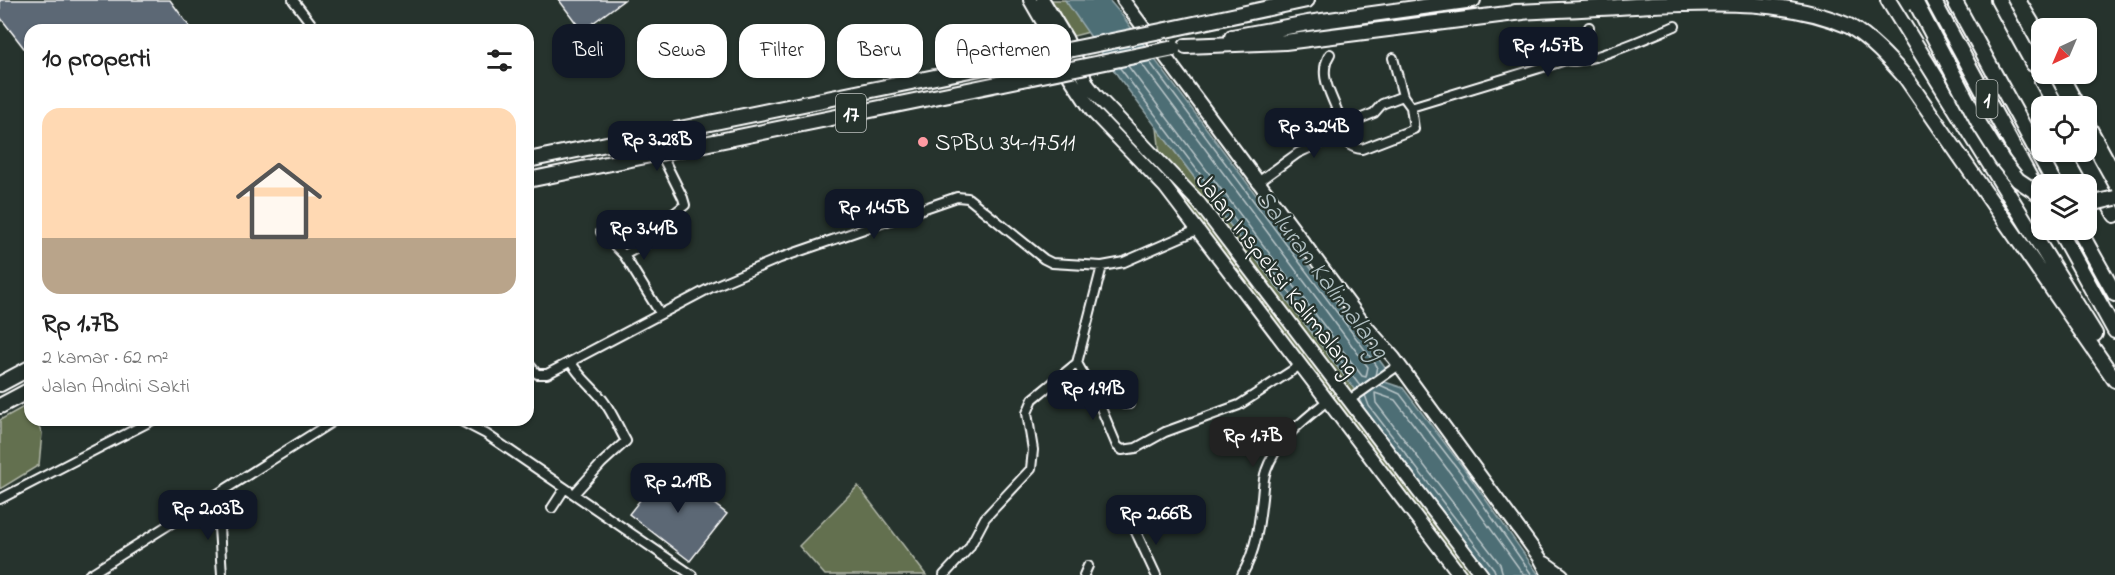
<!DOCTYPE html>
<html lang="id">
<meta charset="utf-8">
<style>
:root{--surface:#fff;--page:#f2f2f2;--text:#222;--muted:#767676;--line:#e0e0e0;--accent:#111827}
body{margin:0;font-family:"Indie Flower",sans-serif;background:var(--page);color:var(--text);height:100vh;display:flex;flex-direction:column;font-size:22px;white-space:nowrap}
*{box-sizing:border-box;margin:0}
p{font-size:20px;color:var(--muted)}
.icon{flex:none;width:33px;height:33px;fill:none;stroke:currentColor;stroke-width:2;stroke-linecap:round;stroke-linejoin:round}
.map{position:relative;flex:1;overflow:hidden}
.drawer{position:absolute;left:24px;top:24px;width:510px;height:402px;display:flex;flex-direction:column;background:var(--surface);border-radius:18px;box-shadow:0 2px 4px #0004}
.drawer>*{flex:none}
.top-card{position:absolute;left:552px;top:24px;width:570px;height:54px;display:flex;gap:12px}
.needle{width:39px;rotate:224deg}
.controls{position:absolute;left:2031px;top:18px;display:grid;gap:12px}
.controls a{display:grid;place-items:center;width:66px;height:66px;border-radius:12px;background:var(--surface);box-shadow:0 2px 4px #0004;font-size:30px}
.price{position:absolute;translate:-50% -51px;padding:0 14px;border-radius:12px;background:var(--accent);color:#fff;font-size:20px;line-height:39px;filter:drop-shadow(0 2px 3px #0008)}
.price::after{content:'';position:absolute;left:50%;top:36px;width:18px;height:14px;margin-left:-9px;background:inherit;clip-path:polygon(0 0,100% 0,50% 100%)}
.price.current{background:#222;color:#fff}
ul{padding:0;list-style:none}
li{display:grid;align-content:center;gap:12px;height:318px;padding:0 18px}
li+li{border-top:2px solid var(--line)}
li span{display:grid;place-items:center;height:186px;border-radius:18px;color:#555}
li>.icon{margin-inline-start:auto}
span .icon{width:108px;height:108px;fill:#fffc;stroke-width:1}
li b{font-size:26px}
h2{display:flex;justify-content:space-between;align-items:center;height:72px;padding:0 18px;font-size:26px}
.pill{padding:0 21px;border-radius:18px;background:var(--surface);box-shadow:0 2px 4px #0004;font-size:21px;line-height:54px}
.pill.current{background:var(--accent);color:#fff}
.map>svg:first-child{display:block}
.green{fill:#636f50;stroke:#b1b7a8;stroke-width:1.5}
.water{fill:#4e6e75;stroke:#95a8ac;stroke-width:1.5}
.lines{fill:none;stroke-linecap:round;stroke-linejoin:round}
.shore{stroke:#b8c5c8;stroke-width:1.5}
.building{fill:#5b6774;stroke:#fff;stroke-width:1.5}
.street-casing{stroke:#fff;stroke-width:12}
.primary-casing{stroke:#fff;stroke-width:16}
.highway-casing{stroke:#fff;stroke-width:18}
.street{stroke:#26332d;stroke-width:8}
.primary{stroke:#26332d;stroke-width:12}
.highway{stroke:#26332d;stroke-width:14}
.rail{stroke:#fff;stroke-width:2}
.highway-bridge-casing{stroke:#fff;stroke-width:18;stroke-linecap:butt}
.highway-bridge{stroke:#26332d;stroke-width:14}
.poi-dot{fill:#ff9aa2;stroke:#26332d;stroke-width:2}
.labels{text-anchor:middle;stroke-width:4.5;stroke-linejoin:round;paint-order:stroke}
.shield{fill:#26332d;stroke:#bec2c0;stroke-width:1.5}
.shield-label{font-size:22px;font-weight:bold;fill:#fff}
.poi-label{font-size:24px;fill:#fff;stroke:#26332d;text-anchor:start}
.street-label{font-size:24px;fill:#fff;stroke:#26332d}
.water-label{font-size:26px;font-style:italic;fill:#afbec1;stroke:#26332d}
</style>
<div class="map">
<svg width="2115" height="575" viewBox="0 0 2115 575">
<rect width="100%" height="100%" fill="#26332d"/>
<filter id="ink" filterUnits="userSpaceOnUse"><feTurbulence type="fractalNoise" baseFrequency=".0167" numOctaves="2"/><feDisplacementMap in="SourceGraphic" scale="12" xChannelSelector="R" yChannelSelector="G"/><feConvolveMatrix kernelMatrix="1 2 1 2 8 2 1 2 1" color-interpolation-filters="sRGB"/></filter>
<g filter="url(#ink)">
<path class="green" d="M1043 0H1065L1089 32 1066 38Z
M1157 128 1358 394 1363 409 1491 575H1460L1151 171 1161 162Z
M29 404 30 420H36L42 433 39 465 0 489V420Z
M858 486 926 575H825L799 546Z"/>
<path class="water" d="M1065 0H1109L1121 14 1386 369 1380 375 1385 382 1403 388 1465 470 1539 575H1491L1363 409 1358 394 1120 79Z"/>
<g class="lines">
<path class="shore" d="M1149 61 1377 366 1375 376
M1128 66 1362 376 1366 377 1368 367 1141 63
M1120 68 1360 386
M1380 385 1400 394 1461 473 1532 575
M1365 395 1369 406 1494 569 1496 575
M1503 575 1500 564 1376 403 1375 393 1395 400 1454 478 1524 575"/>
</g>
<path class="building" d="M0 0H170L192 30H30V56L0 17Z
M559 0H624L582 31Z
M666 467 727 514 690 561 629 514Z"/>
<g class="lines">
<defs>
<path id="street" d="M293 0 316 30
M1566 60 1570 53 1586 43 1589 27
M1411 107 1566 60C1583 67 1655 34 1675 26
M1342 126 1374 113 1382 104 1403 96
M1342 133C1346 143 1351 148 1362 149L1414 129 1411 107 1403 96 1393 58
M1258 182 1298 153 1342 133C1343 106 1313 81 1330 54
M601 232 624 255 660 313
M624 255 653 240 659 225 685 205 683 198 653 138
M571 362C580 379 595 388 605 403 613 414 619 429 626 441L602 463 574 494
M528 363 537 374H547L712 287 780 258 957 197 968 198 1044 259 1052 263 1102 266 1124 262 1197 230
M1077 363 1098 401 1117 446 1122 450 1136 448 1165 432 1239 405 1299 366
M1098 401 1115 395 1124 404H1129
M1348 401 1399 365
M459 420 486 434 692 575
M217 495 222 575
M0 499 153 420
M552 508 565 488
M1135 530 1156 575
M89 575 335 420
M944 575 969 548 985 518 1031 469 1033 450 1027 413 1033 399 1077 363 1102 266
M1084 575 1088 566
M1242 575C1256 551 1259 525 1262 498 1263 489 1263 479 1266 471 1277 439 1303 421 1327 401"/>
<path id="primary" d="M1030 0 1045 26 1059 57
M1043 0 1066 38 1088 85 1097 96 1199 203 1482 575
M1123 0 1364 324 1394 358 1540 558 1549 575
M1063 67 1092 111 1165 187 1460 575
M1545 563 1562 575"/>
<path id="highway" d="M1888 0 2095 334
M1933 0 2040 196
M1954 0 2055 184
M1998 0 2033 64
M1515 12C1561 10 1606 8 1652 5 1718 2 1789 0 1849 26 1871 39 1889 59 1906 78L2115 380
M1166 30 1307 0
M1232 37 1308 23 1473 0
M1186 46 1285 42 1523 12
M2042 81 2056 106
M2080 152 2115 215
M2059 230 2115 331
M2079 230 2115 294
M0 384 30 368
M0 406 30 390"/>
</defs>
<use href="#street" class="street-casing"/>
<use href="#primary" class="primary-casing"/>
<use href="#highway" class="highway-casing"/>
<use href="#street" class="street"/>
<use href="#primary" class="primary"/>
<use href="#highway" class="highway"/>
<path class="rail" d="M2027 0 2044 28
M2069 74 2115 159"/>
<defs>
<path id="highway-bridge" d="M1917 5 1980 125 2002 160 2018 180 2042 196
M528 160 1166 30
M528 180 1174 48
M2086 205 2115 198"/>
</defs>
<use href="#highway-bridge" class="highway-bridge-casing"/>
<use href="#highway-bridge" class="highway-bridge"/>
</g>
</g>
<circle class="poi-dot" cx="923" cy="142" r="6"/>
<g class="labels">
<g class="shield">
<rect x="1976.5" y="80" width="21" height="38" rx="4.5"/>
<rect x="836" y="94" width="30" height="38" rx="4.5"/>
</g>
<g class="shield-label">
<text x="1987" y="107">1</text>
<text x="851" y="121">17</text>
</g>
<g class="poi-label">
<text x="935" y="150">SPBU 34-17511</text>
</g>
<g class="street-label">
<text transform="translate(1278 274) rotate(52)" y="8">Jalan Inspeksi Kalimalang</text>
</g>
<g class="water-label">
<text transform="translate(1323 273) rotate(53)" y="9">Saluran Kalimalang</text>
</g>
</g>
</svg>
<div class="controls">
<a><svg class="needle" viewBox="-14 -14 28 28"><path d="M0-13l5 13h-10z" fill="#e53935"/><path d="M0 13l5-13h-10z" fill="#767676"/></svg></a>
<a><svg class="icon" aria-label="locate" viewBox="0 0 24 24"><circle cx="12" cy="12" r="6"/><path d="M12 2v4M12 18v4M2 12h4M18 12h4"/></svg></a>
<a><svg class="icon" aria-label="layers" viewBox="0 0 24 24"><path d="M12 4l9 5-9 5-9-5zM3 14l9 5 9-5"/></svg></a>
</div>
<b class="price" style="left:1548px;top:78px">Rp 1.57B</b>
<b class="price" style="left:1314px;top:159px">Rp 3.24B</b>
<b class="price" style="left:657px;top:172px">Rp 3.28B</b>
<b class="price" style="left:874px;top:240px">Rp 1.45B</b>
<b class="price" style="left:644px;top:261px">Rp 3.41B</b>
<b class="price" style="left:1093px;top:421px">Rp 1.91B</b>
<b class="price current" style="left:1253px;top:468px">Rp 1.7B</b>
<b class="price" style="left:678px;top:514px">Rp 2.19B</b>
<b class="price" style="left:208px;top:541px">Rp 2.03B</b>
<b class="price" style="left:1156px;top:546px">Rp 2.66B</b>
<div class="top-card">
<a class="pill current">Beli</a>
<a class="pill">Sewa</a>
<a class="pill">Filter</a>
<a class="pill">Baru</a>
<a class="pill">Apartemen</a>
</div>
<section class="drawer">
<h2>10 properti<svg class="icon" aria-label="filters" viewBox="0 0 24 24"><path d="M4 7h16M4 17h16"/><circle cx="9" cy="7" r="2"/><circle cx="15" cy="17" r="2"/></svg></h2>
<ul>
<li><span style="background:linear-gradient(#ffd9b3 70%,#b9a48a 0)"><svg class="icon" aria-label="home" viewBox="0 0 24 24"><path d="M3 11l9-7 9 7M6 9v11h12V9"/></svg></span><div><b>Rp 1.7B</b><p>2 kamar · 62 m²</p><p>Jalan Andini Sakti</p></div></li>
</ul>
</section>
</div>
